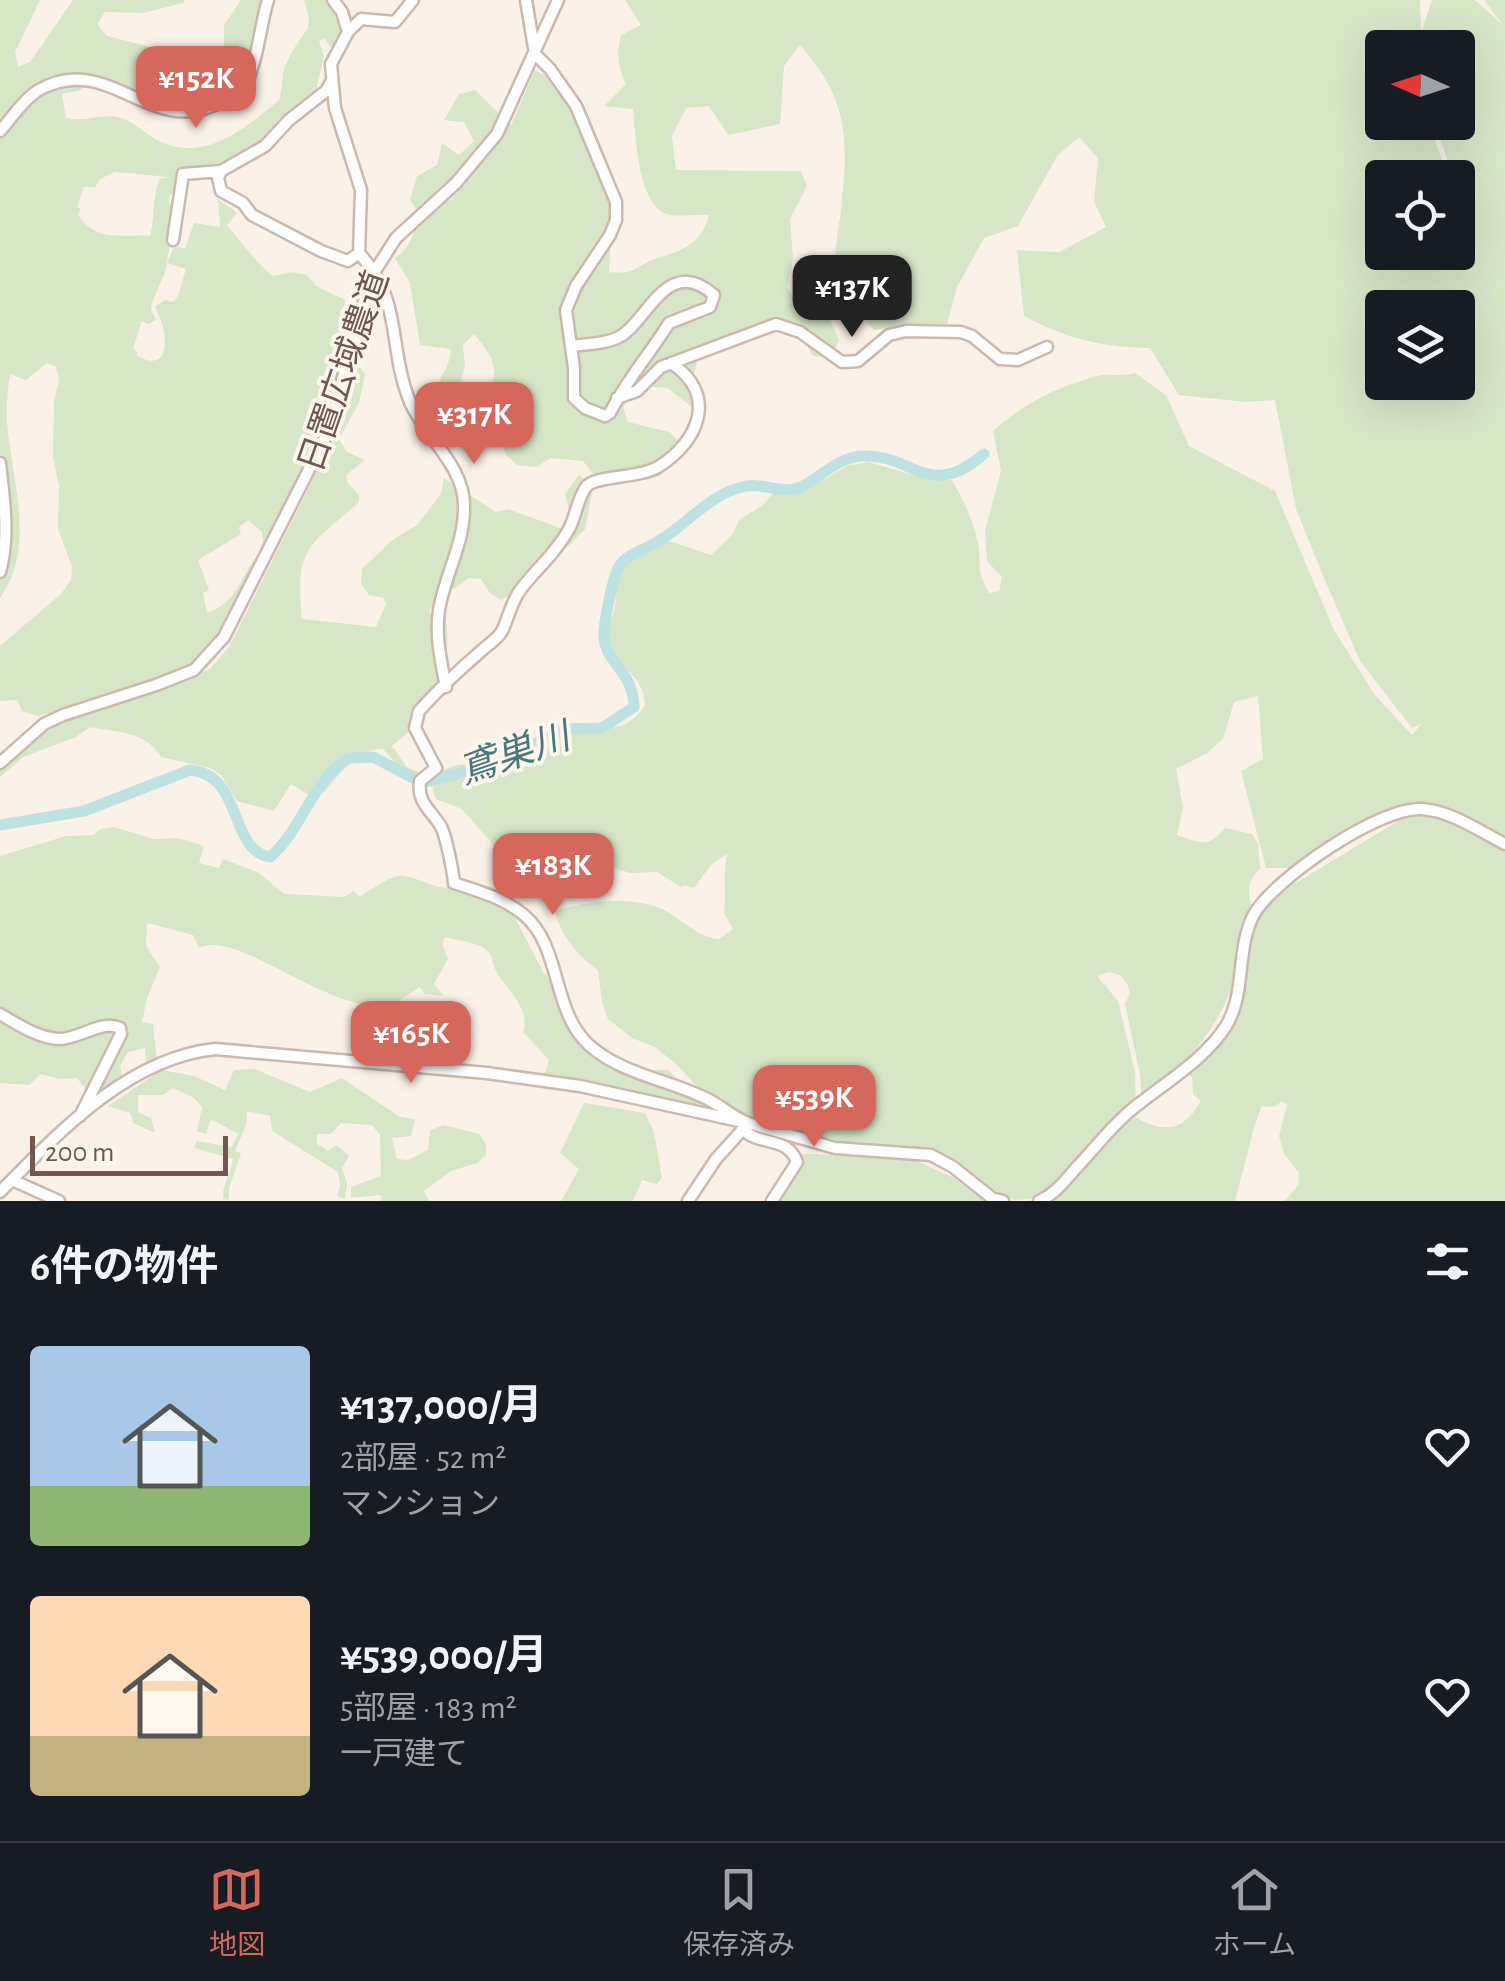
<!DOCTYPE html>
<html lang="ja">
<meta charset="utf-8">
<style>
:root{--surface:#171b24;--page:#242831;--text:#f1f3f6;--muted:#9ea1a6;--line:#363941;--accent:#d6685b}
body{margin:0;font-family:"Alegreya Sans","Noto Sans JP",sans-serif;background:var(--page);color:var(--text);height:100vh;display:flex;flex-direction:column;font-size:38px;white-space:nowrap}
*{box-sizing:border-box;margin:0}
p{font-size:32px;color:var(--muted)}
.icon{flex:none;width:55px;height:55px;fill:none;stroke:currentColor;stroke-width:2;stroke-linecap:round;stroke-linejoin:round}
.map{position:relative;height:1201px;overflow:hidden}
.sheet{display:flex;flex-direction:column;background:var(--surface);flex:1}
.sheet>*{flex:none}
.needle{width:65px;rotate:273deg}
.fabs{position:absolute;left:1365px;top:30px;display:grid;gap:20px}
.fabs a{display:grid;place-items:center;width:110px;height:110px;border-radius:10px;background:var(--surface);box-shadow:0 10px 40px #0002;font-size:50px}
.scale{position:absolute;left:30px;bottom:25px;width:198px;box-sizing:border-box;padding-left:10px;border:5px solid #71574f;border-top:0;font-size:28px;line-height:35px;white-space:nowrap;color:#71574f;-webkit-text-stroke:8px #fdf5ee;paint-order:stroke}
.price{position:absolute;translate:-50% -85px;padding:0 22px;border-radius:20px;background:var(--accent);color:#fff;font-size:32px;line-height:65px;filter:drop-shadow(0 2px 5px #0008)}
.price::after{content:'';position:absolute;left:50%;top:60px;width:30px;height:22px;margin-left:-15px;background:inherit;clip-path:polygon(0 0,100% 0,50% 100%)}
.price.current{background:#222;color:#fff}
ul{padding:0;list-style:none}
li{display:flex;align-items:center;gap:30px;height:250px;padding:0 30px}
li span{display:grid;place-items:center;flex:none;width:280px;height:200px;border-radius:10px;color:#555}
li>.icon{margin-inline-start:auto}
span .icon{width:120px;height:120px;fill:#fffc;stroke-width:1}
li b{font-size:42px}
h2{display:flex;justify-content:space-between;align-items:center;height:120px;padding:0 30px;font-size:42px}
.menu{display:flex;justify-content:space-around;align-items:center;height:140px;border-top:2px solid var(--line);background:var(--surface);font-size:28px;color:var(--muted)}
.menu a{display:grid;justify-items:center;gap:5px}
.menu .current{color:var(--accent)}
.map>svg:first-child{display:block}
.green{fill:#d8e6c8;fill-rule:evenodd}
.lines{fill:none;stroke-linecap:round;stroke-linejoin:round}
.river{stroke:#bee1e2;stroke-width:11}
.minor-casing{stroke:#cbb8af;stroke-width:15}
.minor{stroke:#fff;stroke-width:10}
.labels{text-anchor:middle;stroke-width:8;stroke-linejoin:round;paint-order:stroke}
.street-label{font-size:35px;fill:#71574f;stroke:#fdf5ee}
.water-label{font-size:38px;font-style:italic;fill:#47797b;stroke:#fdf5ee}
</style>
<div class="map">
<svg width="1505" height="1201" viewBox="0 0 1505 1201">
<rect width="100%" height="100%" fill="#faf1e8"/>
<path class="green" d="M0 0H40L15 52 18 67 30 62 73 0H185L183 3 143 13 105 12 97 24 107 36 154 48 172 67 181 66 205 72 227 60 230 53 224 46V25L241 0H274L257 74 244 78C226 108 183 111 152 102 145 100 139 94 131 92 117 88 99 88 84 86L81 90 62 94 66 118C84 123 103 112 121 118 135 122 147 136 161 142 207 162 245 128 279 100 282 90 282 84 283 74 284 64 301 36 308 29L309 18 304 0H329L343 32 337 46 332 49 324 38 319 41 324 56 314 99 229 172 199 180 179 179 180 185 169 197V204L177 206 165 272 152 303 151 310 156 320 149 324 142 321 133 348 137 352V356C175 376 167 327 155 307L165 300 173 302 178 296 186 269 167 263 174 247 185 248 194 223 220 227 218 199 237 213 227 225C238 238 261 269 273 276L292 272 307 275 316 286 345 300 344 318 352 323 321 435 269 542 263 543 262 532 248 520 239 527 241 534 198 560 209 590 203 593 207 613C244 600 239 568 267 546L220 634 196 660 170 677 151 684 38 716 22 711 17 700 0 701V646L61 594 71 580 72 567 58 529 59 486 53 457 54 402 59 380 56 367 47 363 26 380 10 374C8 389 6 405 7 421 11 478 37 547 0 598ZM115 172 169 177 160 179C152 195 155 217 150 236 122 233 98 244 78 215L81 209 77 207 84 187H95L100 179Z
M625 0H1420L1421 33 1432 0H1475L1502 24 1484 0H1505V842L1430 806 1409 804 1390 811 1304 868H1266L1241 771 1263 759 1258 696 1234 702 1223 739 1207 753 1176 769 1183 807 1177 835C1201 843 1207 849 1225 828L1252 834 1258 844 1260 869C1246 882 1248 891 1252 908 1239 933 1242 959 1233 984 1215 1035 1182 1068 1142 1102L1140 1075 1125 1004 1130 993 1127 983 1120 975 1109 972 1097 976 1118 1001 1135 1073 1136 1101 1054 1189 1036 1198 1015 1200 983 1185 949 1157 929 1151 879 1153 729 1120 677 1065 655 1047 632 1038 608 1019 602 1002 598 970C579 957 559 934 555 911 586 901 633 895 664 910 684 920 696 937 719 939L733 929 724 913C727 892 722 872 728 853L711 865 694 888 685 885 681 887 657 872 630 873 576 855 562 886 498 882 502 855 462 809 436 799 433 791 435 775C466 755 474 771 502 765 524 761 534 737 553 730 591 715 617 747 645 705 645 674 612 666 609 638 607 628 613 616 615 607 617 599 614 591 615 583 620 568 642 541 658 540 674 540 696 551 711 555L732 535 740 519 762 506 774 492H803L847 466 868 462 910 474 952 480C963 500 972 517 977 539 983 565 974 566 989 593L999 591 1002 577 987 561 985 531 1001 471 993 431C1027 402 1053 389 1097 376 1109 373 1121 377 1135 373L1166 395 1189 446 1275 491 1334 630 1374 694 1412 735 1421 724 1412 728 1360 661 1324 578 1296 509 1275 400 1246 402 1179 395 1150 348C1101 347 1068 339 1024 316L1017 250 1059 252 1106 227 1094 202 1098 158 1079 137 1057 156 1018 226 984 238 957 287 944 335 904 325 874 330C863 317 841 297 837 280 833 260 837 238 840 218 848 145 852 103 800 45L784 66 780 124 728 135 709 106 686 108 672 136 676 170 801 171 807 186 790 219 793 259 787 287 802 314 819 305 828 315 839 340 832 357 813 356 793 322C760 316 730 339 700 351L694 374 692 407 667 388 641 386 623 407 628 422 669 432 682 444 660 476 636 481 601 483 583 461 550 458 537 467 517 465 506 455 501 440 513 411 501 397 489 396C500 368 493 356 474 334L463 345 465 366 453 407C425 378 449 379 451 349L420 345 410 283 395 258C413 245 414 233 418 211L410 200 417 176 437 165 442 143 459 155 474 141 464 122 444 120 459 94 475 90 511 125 535 70 556 81 571 94 584 140 608 185 612 203 609 272C635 275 634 267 655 259 683 250 701 245 709 215 697 214 682 217 670 215 637 208 636 135 633 109L604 106 626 84C618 68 616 53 621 35L641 25ZM1382 48H1458V122H1382ZM1429 124 1437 131 1454 177 1458 178V252H1382V178L1452 177 1447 174ZM1382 308H1458V382H1382Z
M353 359 365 374 359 403 339 439 347 452 365 460 346 475 347 482 359 495V502C309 547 295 545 302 619L376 627 386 604 383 598 369 595 361 584 362 569 391 541 417 525 441 494 444 478 496 512 508 509 563 529 572 521 565 494 579 475 593 487 585 529 526 588 501 600 490 593 481 579 468 578 455 589 440 587 429 612C434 615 441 616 445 621 450 627 445 668 447 680L429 697 420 722 392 746 407 767 420 773 417 777 399 767 383 749C355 748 341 774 323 793L307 794 291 784 274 811 237 801 221 775 210 768 161 757C146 731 116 732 90 727L76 737 23 757 0 777V770L31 741 65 721 182 682 211 668 229 647 317 471 336 426Z
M1420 815 1444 819 1505 844V1201H1285L1298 1185 1299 1173 1284 1154 1279 1136 1287 1105 1282 1101 1274 1107 1262 1106 1255 1124 1235 1201H1045L1060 1194 1130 1115C1160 1131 1181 1136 1201 1101L1193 1094 1192 1077 1182 1074 1226 1035 1235 1019 1250 935 1259 913 1276 895 1403 818Z
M114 827 153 839 178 838 204 846 199 863 219 868 223 859 259 873 284 894 344 897 354 891 359 897C370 891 385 879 397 876 411 874 430 887 446 888L448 884 512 912 543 972 566 994 574 1032 626 1070H668L707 1106 688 1108 543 1079 549 1060 523 1032C531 1007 505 989 495 969 492 960 492 953 484 948 473 942 457 940 445 937L442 944 448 959 434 984 444 996 424 994 420 987C410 993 398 1003 387 1005 328 1014 237 928 199 948L193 935 147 923 146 946 160 967 147 998 142 1022 153 1024 157 1063 146 1067 145 1048 128 1052 120 1066 123 1081 96 1103 77 1078 60 1079 41 1074 29 1085 0 1083V856L66 836 93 835 101 829Z
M255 1069 310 1092 342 1078 400 1117 415 1119 411 1136 392 1138 397 1159 408 1160 428 1150 430 1130 444 1125 479 1134 486 1144V1155L477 1163 451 1171 424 1191 429 1201H382L380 1195 351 1198V1187L381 1176 380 1135 372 1125 341 1123 331 1134H317V1144L328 1151 336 1145 349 1156 342 1168 347 1183 345 1199 337 1196 340 1185 338 1172 272 1131 270 1116 247 1111 246 1125 235 1151 241 1153 229 1188V1200L223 1199C222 1184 231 1174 233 1159L195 1148 196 1141 232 1147 238 1134 211 1119 206 1134 197 1131 202 1107 194 1098 173 1088 163 1095H138V1112L151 1118 155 1133 133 1123 130 1113 108 1106 161 1070 194 1076 225 1090 234 1070Z
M584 1103 645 1113 654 1132 662 1178 656 1184 642 1180 633 1201H561L579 1169 560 1153Z
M787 1153 910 1158 954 1178 985 1201H777L796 1169Z"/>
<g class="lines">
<path class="river" d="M0 825 84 811 190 770C244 775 228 850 270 857 303 829 311 781 349 758L373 757 423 783 502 762 563 729 602 728 634 707C633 670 607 665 604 638 603 626 613 574 620 565 629 553 647 549 659 541 687 524 709 495 742 487 759 482 777 492 795 489 814 485 834 457 863 456 914 454 928 502 984 454"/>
<defs>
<path id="minor" d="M333 0 342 12 348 32
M413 0 395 22 361 19 348 32 331 64 335 108 361 190 359 253C403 301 388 344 408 397 422 434 464 465 464 505 465 543 445 574 439 610 435 637 441 661 446 687
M526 0 535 54 550 69 576 106 616 202V220L610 235 576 286 566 310 574 368V398L585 408 605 416 610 413C627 379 650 354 669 323L710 307 714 295C667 253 647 323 619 337 606 344 586 344 572 346
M331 82 326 91 289 120 265 146 221 171 218 178 221 191 243 203 252 215 321 251 348 261 359 253
M0 131C12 118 22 101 37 91 107 50 147 135 215 105 224 101 236 97 242 89 257 70 260 25 268 0
M173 240 183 174 221 171
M671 363C718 394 700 441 658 467 637 479 594 475 586 487 578 497 576 516 569 529 556 553 537 568 521 589 511 602 509 617 502 631 497 640 487 645 480 652 459 670 437 691 419 711L415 728 436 768 420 781C417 803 430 809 440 825 446 834 453 872 454 883 478 891 504 898 524 915 562 947 551 1010 589 1045 620 1073 664 1079 701 1096 719 1103 730 1116 748 1123
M617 398 637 391 661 367 776 324 800 332 842 362 858 361 889 335 906 331 961 332 972 336 1000 359 1018 360 1047 347
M0 463C4 499 10 537 0 572
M0 763 44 724 63 715 156 685 194 670 224 637 329 430 361 310 375 271 396 238 456 183 497 134 558 0
M0 1014C17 1024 38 1038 59 1039 80 1039 102 1019 120 1028L121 1034 80 1116
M742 1129C760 1147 787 1135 797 1162L772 1201
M12 1180 59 1201
M0 1192C58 1133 128 1058 215 1049L487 1073 580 1086 748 1123 835 1148 931 1155 953 1167 992 1198 1003 1201
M688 1201 716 1159 744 1128
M1039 1201C1057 1193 1065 1180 1078 1166 1095 1148 1111 1127 1130 1111 1161 1085 1204 1061 1226 1026 1246 994 1236 950 1253 916 1272 880 1380 806 1422 809 1451 811 1479 831 1505 844"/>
</defs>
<use href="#minor" class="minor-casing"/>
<use href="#minor" class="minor"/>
</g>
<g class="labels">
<g class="street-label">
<text transform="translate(343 371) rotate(-71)" y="12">日置広域農道</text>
</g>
<g class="water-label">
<text transform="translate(514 753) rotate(-19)" y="13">鳶巣川</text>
</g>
</g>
</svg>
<div class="fabs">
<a><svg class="needle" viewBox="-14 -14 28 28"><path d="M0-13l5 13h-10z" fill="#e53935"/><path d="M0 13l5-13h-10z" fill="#9ea1a6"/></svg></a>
<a><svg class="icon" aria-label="locate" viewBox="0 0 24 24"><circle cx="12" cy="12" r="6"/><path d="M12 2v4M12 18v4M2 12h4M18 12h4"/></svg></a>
<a><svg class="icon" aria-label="layers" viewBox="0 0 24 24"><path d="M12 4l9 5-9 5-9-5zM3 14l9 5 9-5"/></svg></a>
</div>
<div class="scale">200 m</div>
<b class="price" style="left:196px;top:131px">¥152K</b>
<b class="price current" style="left:852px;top:340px">¥137K</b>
<b class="price" style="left:474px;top:467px">¥317K</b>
<b class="price" style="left:553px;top:918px">¥183K</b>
<b class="price" style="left:411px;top:1086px">¥165K</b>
<b class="price" style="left:814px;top:1150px">¥539K</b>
</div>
<section class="sheet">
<h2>6件の物件<svg class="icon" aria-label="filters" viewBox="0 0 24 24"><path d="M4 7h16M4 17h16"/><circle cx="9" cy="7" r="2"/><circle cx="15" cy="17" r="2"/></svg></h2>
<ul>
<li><span style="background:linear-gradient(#a9c7e8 70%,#8fb573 0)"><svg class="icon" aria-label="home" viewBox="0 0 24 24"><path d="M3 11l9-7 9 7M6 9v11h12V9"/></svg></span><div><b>¥137,000/月</b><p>2部屋 · 52 m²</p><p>マンション</p></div><svg class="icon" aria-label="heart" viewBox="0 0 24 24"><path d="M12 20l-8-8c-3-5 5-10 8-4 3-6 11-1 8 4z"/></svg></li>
<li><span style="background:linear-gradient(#ffd9b3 70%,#c2b280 0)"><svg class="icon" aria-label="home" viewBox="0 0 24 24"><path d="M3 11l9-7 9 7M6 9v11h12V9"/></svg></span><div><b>¥539,000/月</b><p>5部屋 · 183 m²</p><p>一戸建て</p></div><svg class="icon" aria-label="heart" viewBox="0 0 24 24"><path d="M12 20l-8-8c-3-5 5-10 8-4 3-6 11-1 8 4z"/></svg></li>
</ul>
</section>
<nav class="menu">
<a class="current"><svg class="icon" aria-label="map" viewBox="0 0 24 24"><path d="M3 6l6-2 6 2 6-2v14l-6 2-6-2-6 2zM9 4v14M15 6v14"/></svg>地図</a>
<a><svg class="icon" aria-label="saved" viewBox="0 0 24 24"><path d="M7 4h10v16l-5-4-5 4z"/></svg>保存済み</a>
<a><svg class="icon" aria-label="home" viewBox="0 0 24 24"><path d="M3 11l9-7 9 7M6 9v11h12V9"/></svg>ホーム</a>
</nav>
